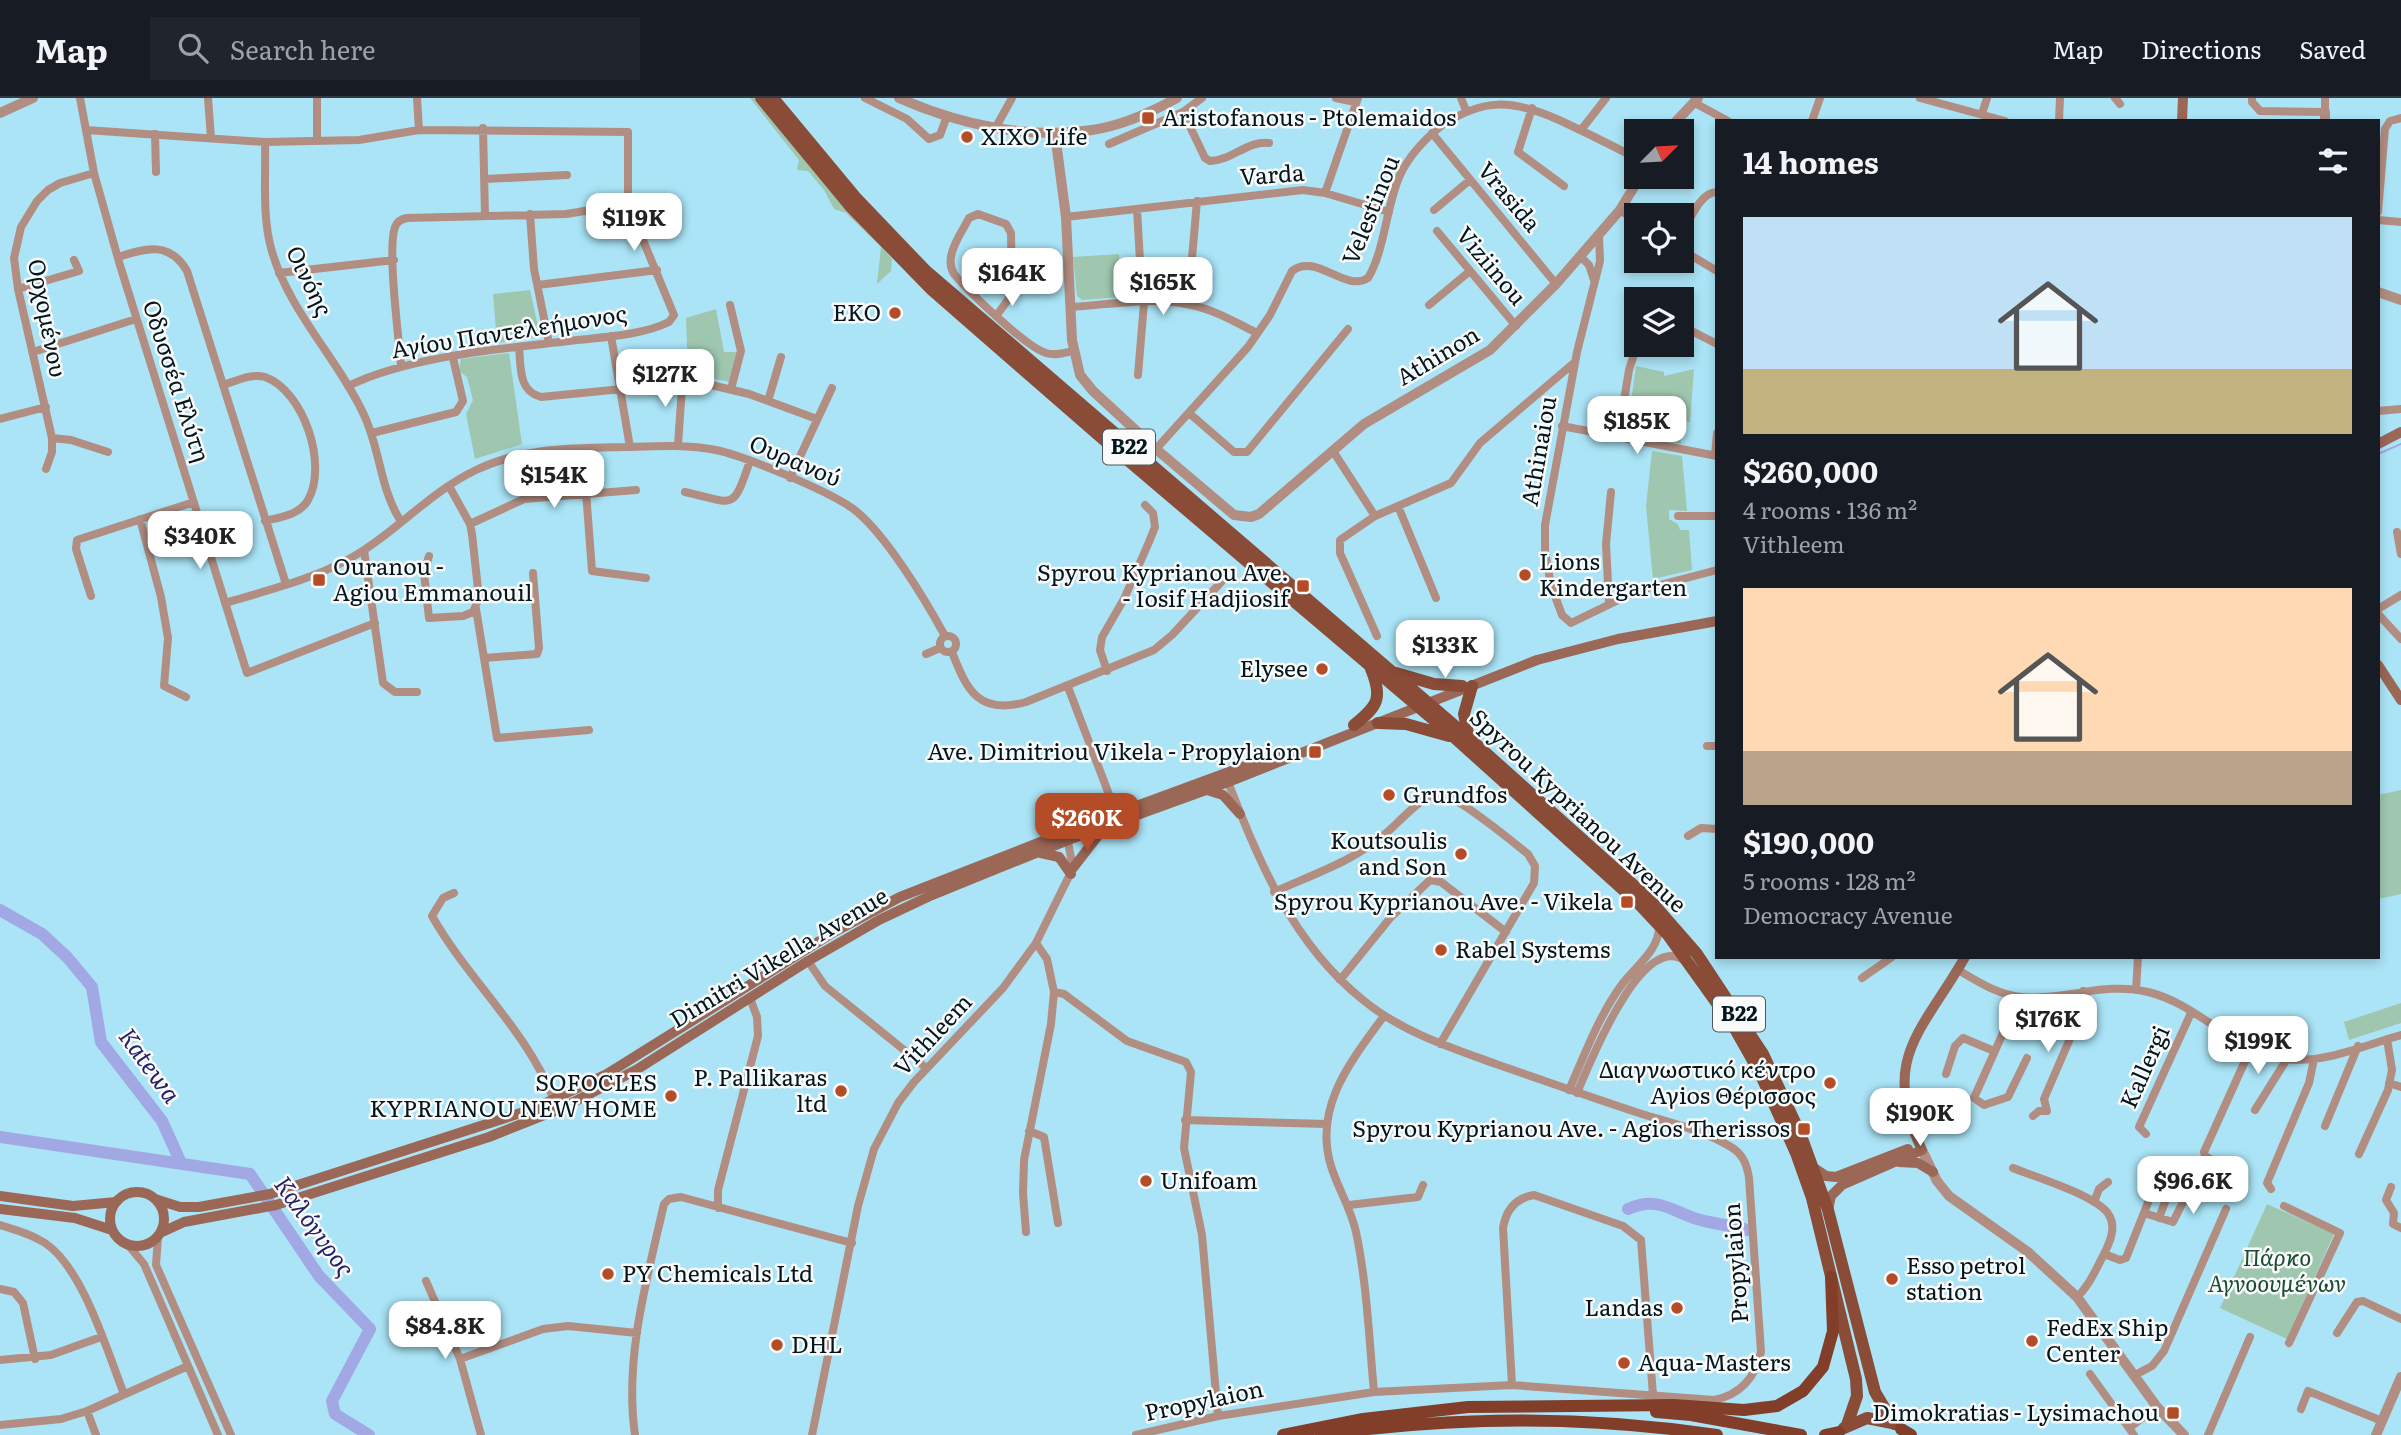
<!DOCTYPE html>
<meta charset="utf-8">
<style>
:root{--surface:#171b24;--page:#20242c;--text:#f1f3f6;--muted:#9ea1a6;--line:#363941;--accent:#b44c28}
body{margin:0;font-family:Literata,serif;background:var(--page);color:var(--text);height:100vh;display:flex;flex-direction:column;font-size:26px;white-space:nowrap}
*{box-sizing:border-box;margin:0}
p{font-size:23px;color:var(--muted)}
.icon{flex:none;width:38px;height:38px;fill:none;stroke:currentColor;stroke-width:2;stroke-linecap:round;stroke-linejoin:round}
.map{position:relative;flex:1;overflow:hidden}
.drawer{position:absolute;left:1715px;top:21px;width:665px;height:840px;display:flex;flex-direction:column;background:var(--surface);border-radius:0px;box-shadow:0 4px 10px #0003}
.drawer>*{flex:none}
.needle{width:46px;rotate:66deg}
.buttons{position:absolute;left:1624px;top:21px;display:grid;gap:14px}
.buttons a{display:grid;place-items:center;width:70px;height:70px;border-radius:0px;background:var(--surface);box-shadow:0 4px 10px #0003;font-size:35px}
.price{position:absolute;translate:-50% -60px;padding:0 16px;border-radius:14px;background:#fff;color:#222;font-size:23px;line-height:46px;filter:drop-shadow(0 2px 4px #0008)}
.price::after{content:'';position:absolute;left:50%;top:42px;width:21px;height:16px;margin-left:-10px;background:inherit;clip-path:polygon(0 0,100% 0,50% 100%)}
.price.selected{background:var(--accent);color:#fff}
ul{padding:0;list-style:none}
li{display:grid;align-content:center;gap:14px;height:371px;padding:0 28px}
li span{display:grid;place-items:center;height:217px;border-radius:0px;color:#555}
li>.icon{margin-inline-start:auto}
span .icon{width:126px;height:126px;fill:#fffc;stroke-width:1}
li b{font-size:30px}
h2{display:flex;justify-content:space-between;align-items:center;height:84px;padding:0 28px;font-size:30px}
header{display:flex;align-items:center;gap:42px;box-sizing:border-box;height:98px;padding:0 35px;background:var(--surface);border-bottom:2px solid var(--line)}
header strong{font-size:33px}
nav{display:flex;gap:38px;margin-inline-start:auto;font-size:24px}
.search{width:490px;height:63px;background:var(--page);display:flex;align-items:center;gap:18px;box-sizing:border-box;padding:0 24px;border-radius:0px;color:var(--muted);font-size:26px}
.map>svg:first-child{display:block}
.green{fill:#9fc7af}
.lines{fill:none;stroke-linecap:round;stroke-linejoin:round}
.stream{stroke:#a1a8e3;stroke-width:2}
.river{stroke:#a1a8e3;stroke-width:12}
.minor{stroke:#b28d81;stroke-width:8}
.tertiary{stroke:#b28d81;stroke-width:10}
.secondary{stroke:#9b6756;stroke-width:10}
.primary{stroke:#8a4b37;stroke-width:12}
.trunk{stroke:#823e28;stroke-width:12}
.poi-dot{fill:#b44c28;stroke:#fafafa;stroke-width:2.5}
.labels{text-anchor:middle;stroke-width:5;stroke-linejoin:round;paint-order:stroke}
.shield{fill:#fafafa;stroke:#4c5a5f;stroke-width:2}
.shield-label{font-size:21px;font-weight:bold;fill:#01161d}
.poi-label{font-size:23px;fill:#01161d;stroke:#fafafa;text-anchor:start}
.street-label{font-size:23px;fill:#01161d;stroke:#fafafa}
.park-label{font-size:23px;font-style:italic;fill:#1a4d34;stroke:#fafafa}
.water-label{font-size:24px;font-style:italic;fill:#252166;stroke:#fafafa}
</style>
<header>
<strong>Map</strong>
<div class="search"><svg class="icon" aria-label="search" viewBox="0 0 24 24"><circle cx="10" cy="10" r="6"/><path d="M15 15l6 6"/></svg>Search here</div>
<nav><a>Map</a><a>Directions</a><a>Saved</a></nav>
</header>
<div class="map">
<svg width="2401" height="1337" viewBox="0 0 2401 1337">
<rect width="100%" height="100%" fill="#aae4f6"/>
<path class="green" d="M750 0H754L892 161 891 173 877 186 881 149 846 115 834 111 824 92 808 73 797 72 799 62Z
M1119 156 1121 199 1082 202 1077 198 1073 159Z
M530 192 539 233 532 240 497 245 493 196Z
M716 211 724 254H738L730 284 688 276 686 220Z
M509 255 522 346 475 361 466 316 473 302 467 279 459 273 461 261Z
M1636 268 1664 274V278L1694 271 1690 324 1679 323 1681 346 1631 336 1627 332Z
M1652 353 1682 358 1687 413 1669 412V421L1678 426 1680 432H1689L1692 472 1653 481 1646 408Z
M2401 692V796L2379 801 2378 808V697Z
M2401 905V925L2349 942 2344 924Z
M2267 1106 2334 1136 2287 1241 2220 1210Z"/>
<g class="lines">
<path class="stream" d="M2378 356 2401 346"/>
<path class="river" d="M0 812 42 836 67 859 92 889 101 944 162 1023 181 1065
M0 1039 250 1076 319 1178 370 1231 332 1303 335 1316 369 1337
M1628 1111C1657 1098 1670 1112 1697 1121 1713 1126 1731 1127 1747 1132"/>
<path class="minor" d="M80 0 94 75 119 164 247 575 375 525
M208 0 211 40
M417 0 419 32
M865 0 907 21 929 41 940 37 947 18
M1336 0 1355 4
M1461 0 1465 10
M1920 0 2005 23
M2115 0 2120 6
M2252 0V4L2260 13 2325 14V0
M1693 4 1728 23
M1532 10 1518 54 1564 88
M1183 14 1205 60 1210 63C1231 63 1248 42 1269 45
M1982 16 1987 0
M1812 23 1820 0
M2059 23 2060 0
M996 29 1012 0
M483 30 485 118
M86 32 265 44 359 42 419 32 628 34V106L674 217 669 224C640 238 601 239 569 243 500 251 410 258 348 288
M1581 32 1606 0
M1432 35 1556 186
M155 36 156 74
M317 43V0
M265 44C266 78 262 117 271 150 288 213 337 259 364 317 380 351 380 390 400 422
M1109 46 1183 14 1202 0
M485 81 567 77
M1325 95 1358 0
M1137 111 1140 163
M1434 112 1470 82
M1620 112 1636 123
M2378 114 2385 31 2390 23 2401 20
M530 116 534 171 549 245
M1066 119 1303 92 1325 95 1389 114
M2378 122 2401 124
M1437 133 1516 228
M1682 135C1690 122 1700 94 1717 94
M1599 137 1600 163 1577 254 1545 427V455L1551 487 1562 517 1571 525 1637 493 1717 472
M1682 152 1717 173
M1580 158 1589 167 1594 182
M118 159C146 150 170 143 187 173L286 486
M279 175 394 162
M538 187 657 172
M18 191 79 173 74 162
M1188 206 1197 103
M730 207 741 253 731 291
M1429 207 1470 173
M1070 209C1108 207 1153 198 1191 207 1215 212 1235 224 1257 235
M997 217 1012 196 1011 135 1006 126 978 116 969 120C961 136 943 159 954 176 969 194 1026 249 1046 255 1055 258 1064 255 1073 253
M1682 228 1717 246
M611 238 630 349
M519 249C521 269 518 293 541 299L622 291
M33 254 136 221
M401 268C399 241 387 151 395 129 397 123 402 121 407 120L566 116 628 106
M1138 277 1144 205
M223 287C236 283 251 275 265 279 304 293 328 367 308 402 300 417 280 419 265 423
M768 303 781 259
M2378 313 2401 311
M1189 315 1234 354H1247L1348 231
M0 321 46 309
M1562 328 1717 358
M372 335 456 314 463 303 453 260
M1618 339 1629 272 1637 247
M52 340 71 342 108 354
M678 347 682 289 684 284 690 282 749 296 817 321
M1156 351 1248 249 1270 217 1292 173C1316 154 1345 195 1368 180 1385 152 1386 108 1400 77 1409 58 1425 41 1441 28 1483 0 1512 1 1559 22 1585 34 1611 47 1636 60
M1333 353 1375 418
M1715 358 1717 335
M46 371 52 354V340L18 191 14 160 21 129 37 103 48 92 60 85 94 75
M790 380 832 290
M586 394 592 473 646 480
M685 394C735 405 732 415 750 363
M1398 408 1436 500
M1678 418H1717
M140 421 161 499 168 540 164 588 186 599
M470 426 524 401 636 392
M2397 434 2401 456
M364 452 383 585 395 594H417
M429 458 424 475 429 520 463 518 473 514 479 500 472 436 470 426 449 388
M91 498 76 451 77 442 194 404
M225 505C272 491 323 479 364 452 403 427 432 393 476 372 524 349 573 350 626 349 656 348 686 346 716 352 745 358 828 393 852 410 884 433 926 503 945 538
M1609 505 1606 446 1611 394
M476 511 497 640 589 632
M2378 511 2401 497
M2378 516 2401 541
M940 546a8 8 0 1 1 16 0a8 8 0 1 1-16 0Z
M1377 538 1340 455V442L1375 418 1451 385 1480 345 1575 264
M952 554C967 593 979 617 1026 604L1154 552 1172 537 1224 481
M926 556 940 550
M484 560 537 556 539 550 533 475
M1107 573 1100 552 1102 539 1124 501 1149 444 1155 429 1153 415 1145 407
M1068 589 1118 720
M1707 648H1717
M1688 738 1701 730 1717 731
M1274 794C1311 777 1352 764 1384 737 1397 727 1422 696 1439 696 1455 696 1513 744 1528 756L1535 768 1534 785 1440 946
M454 795 443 800 432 818C469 883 526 931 554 1002
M808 863 825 888 925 969
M1958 872C1977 883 1998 897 2021 899 2064 903 2105 883 2148 894 2199 906 2233 954 2287 961 2324 966 2365 947 2401 937
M1862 880 1892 859
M1340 882 1391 819 1430 782 1441 784 1506 834
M2136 892 2138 859
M1054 894 1064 896 1127 943 1186 964 1191 974 1184 1050 1202 1137 1218 1318
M2019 899 1974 1000 1984 1007 2008 999 2027 960
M1946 976 1955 948 1963 940 1994 953
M2389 985 2401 989
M1569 992C1585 956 1599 917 1623 885 1636 868 1660 851 1659 828
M1577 995C1589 967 1642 831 1685 863
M2255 1012 2287 961
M2033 1018 2039 1013H2047L2044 1001 2081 915 2083 893
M1185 1022 1327 1026
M2325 1028 2358 948
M1029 1033 1044 1039 1058 1125
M2146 1036 2139 1029 2191 915
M2359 1056 2388 992 2392 972 2387 941
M2216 1064 2205 1058 2204 1054 2250 952
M2013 1070C2035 1079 2098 1098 2109 1117 2117 1130 2109 1146 2103 1158 2095 1173 2089 1188 2077 1199
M2391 1089 2386 1102 2394 1115 2393 1126 2401 1130
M2271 1091 2267 1085 2309 985 2314 961
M2094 1104 2099 1091 2108 1084
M1349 1107 1418 1099 1423 1087
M2284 1108 2340 1135 2289 1245
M718 1110V1092L758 938 757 919 750 900
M2159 1120 2168 1096
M0 1127C16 1132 31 1136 45 1145 83 1170 107 1253 124 1296
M1026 1134 1023 1095 1024 1062 1051 926 1054 894 1047 861 1036 845
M158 1139 156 1167 231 1337
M128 1147 144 1166 218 1337
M2104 1156 2120 1162 2126 1160 2153 1092 2154 1090 2180 1100 2183 1104 2173 1124 2144 1115
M426 1183 460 1261 481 1337
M0 1191 14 1194 23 1205 35 1261
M2337 1235 2357 1204 2363 1203 2401 1221
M460 1261 543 1231 568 1228 637 1235
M0 1262 51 1257 101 1239
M2090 1276 2134 1337
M2135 1277 2152 1268 2164 1253 2226 1111
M1512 1287 1503 1130C1506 1112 1516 1100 1534 1097L1623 1128 1641 1142 1653 1297
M1374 1294C1369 1240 1367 1186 1356 1134 1351 1110 1338 1091 1331 1068 1313 1009 1351 963 1384 918
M2301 1311 2308 1293 2382 1323
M87 1313 96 1337
M0 1327 61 1321 87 1313 188 1268
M2129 1330 2157 1309
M635 1337C624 1260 647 1181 664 1106L669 1101 681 1099 852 1145
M812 1337 858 1108 874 1051 898 1005 914 984 1003 890 1036 845 1073 770 1067 739
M1136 1337 1218 1318 1374 1294 1512 1287 1714 1302C1740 1297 1756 1279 1761 1254L1749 1080C1747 1067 1743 1056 1731 1049 1705 1033 1671 1025 1642 1016 1593 1000 1545 983 1496 966 1449 949 1402 934 1363 902 1291 844 1259 763 1226 679
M2208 1337 2250 1239"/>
<path class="tertiary" d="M899 0C957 26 1029 42 1092 32 1120 28 1152 14 1177 0
M0 15 33 0
M2325 23V14
M1667 33 1698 0
M1055 36 1066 119 1072 242 1080 277 1093 293 1156 351 1234 417 1251 419 1259 416 1364 326 1490 252 1556 186 1620 112 1640 79
M2378 194 2401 202
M1922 1052 1937 1083 1949 1098 2028 1154 2077 1199 2157 1309 2184 1337
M2376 1337 2401 1279"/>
<path class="secondary" d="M2182 23 2183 0
M2378 346 2401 334
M2378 567 2401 602
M1207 692 1223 697 1240 716
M1041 755 1059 759 1071 776
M1073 770 1104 730
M1899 1064 1918 1065 1933 1074
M1814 1070 1826 1078 1836 1079 1908 1051
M110 1121a27 27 0 1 1 54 0a27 27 0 1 1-54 0Z
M0 1098 73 1108 116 1104
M155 1101 180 1109H199L270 1096 533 1011 607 976 834 834 900 799 1066 734 1283 654
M0 1111 75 1120 112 1132
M1828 1112 1831 1098 1842 1087 1922 1052C1879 960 1923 933 1965 859
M160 1135 184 1124 276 1107 489 1039 562 1010 636 972 808 863 879 822 932 797 1068 742 1228 684 1537 562 1618 541 1717 523"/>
<path class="primary" d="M761 0 850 108 932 192 1103 341 1455 640 1638 805 1668 837 1734 929 1760 975 1796 1055 1812 1100 1856 1281 1857 1298 1847 1327
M773 0 857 101 925 172 1469 640 1649 801 1697 856 1763 956 1800 1035 1828 1112 1875 1294 1894 1326
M1396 575 1434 586 1462 588
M1378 625 1406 626 1449 638
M1354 627C1378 608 1383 600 1371 571
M1469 640 1464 616 1472 588
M1844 1330 1867 1320 1892 1325"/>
<path class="trunk" d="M1656 1314 1691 1317 1801 1337
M1901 1331 1911 1337
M1283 1337 1363 1321 1468 1309 1674 1307 1744 1312 1777 1308 1803 1293 1823 1269 1833 1233 1831 1179
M1321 1337C1453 1318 1585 1317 1717 1337
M1825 1337 1839 1334"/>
</g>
<g class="poi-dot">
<rect x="1141" y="13" width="14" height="14" rx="3.5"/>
<circle cx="967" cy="39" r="7"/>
<circle cx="895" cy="215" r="7"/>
<circle cx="1525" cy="477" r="7"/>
<rect x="312" y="475" width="14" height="14" rx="3.5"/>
<rect x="1296" y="481" width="14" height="14" rx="3.5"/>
<circle cx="1322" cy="571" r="7"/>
<rect x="1308" y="647" width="14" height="14" rx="3.5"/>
<circle cx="1389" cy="697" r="7"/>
<circle cx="1461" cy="756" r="7"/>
<rect x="1620" y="797" width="14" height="14" rx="3.5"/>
<circle cx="1441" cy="852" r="7"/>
<circle cx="1830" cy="985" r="7"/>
<circle cx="841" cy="993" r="7"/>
<circle cx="671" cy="998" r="7"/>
<rect x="1797" y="1024" width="14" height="14" rx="3.5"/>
<circle cx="1146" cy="1083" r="7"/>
<circle cx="608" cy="1176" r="7"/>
<circle cx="1892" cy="1181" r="7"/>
<circle cx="1677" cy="1210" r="7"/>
<circle cx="2032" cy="1243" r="7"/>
<circle cx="777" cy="1247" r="7"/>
<circle cx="1624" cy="1265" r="7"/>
<rect x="2166" y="1308" width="14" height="14" rx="3.5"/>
</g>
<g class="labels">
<g class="shield">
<rect x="1103" y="331.5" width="52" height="35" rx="5"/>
<rect x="1713" y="898.5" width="52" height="35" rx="5"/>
</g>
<g class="shield-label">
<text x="1129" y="356">B22</text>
<text x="1739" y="923">B22</text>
</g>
<g class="poi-label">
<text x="1162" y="28">Aristofanous - Ptolemaidos</text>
<text x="981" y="47">XIXO Life</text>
<text x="881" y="223" text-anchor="end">EKO</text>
<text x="1539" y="472">Lions<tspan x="1539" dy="26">Kindergarten</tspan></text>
<text x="333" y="477">Ouranou -<tspan x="333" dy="26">Agiou Emmanouil</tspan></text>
<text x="1289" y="483" text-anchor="end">Spyrou Kyprianou Ave.<tspan x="1289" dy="26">- Iosif Hadjiosif</tspan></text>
<text x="1308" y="579" text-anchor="end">Elysee</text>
<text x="1301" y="662" text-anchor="end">Ave. Dimitriou Vikela - Propylaion</text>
<text x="1403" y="705">Grundfos</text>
<text x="1447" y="751" text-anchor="end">Koutsoulis<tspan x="1447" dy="26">and Son</tspan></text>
<text x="1613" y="812" text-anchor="end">Spyrou Kyprianou Ave. - Vikela</text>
<text x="1455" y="860">Rabel Systems</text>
<text x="1816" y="980" text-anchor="end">Διαγνωστικό κέντρο<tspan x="1816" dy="26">Αγios Θέρισσος</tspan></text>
<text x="827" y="988" text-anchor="end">P. Pallikaras<tspan x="827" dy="26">ltd</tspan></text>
<text x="657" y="993" text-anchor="end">SOFOCLES<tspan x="657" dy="26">KYPRIANOU NEW HOME</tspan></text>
<text x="1790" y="1039" text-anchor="end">Spyrou Kyprianou Ave. - Agios Therissos</text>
<text x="1160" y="1091">Unifoam</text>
<text x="1906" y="1176">Esso petrol<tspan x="1906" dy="26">station</tspan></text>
<text x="622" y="1184">PY Chemicals Ltd</text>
<text x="1663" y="1218" text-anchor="end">Landas</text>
<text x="2046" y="1238">FedEx Ship<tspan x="2046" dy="26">Center</tspan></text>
<text x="791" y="1255">DHL</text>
<text x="1638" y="1273">Aqua-Masters</text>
<text x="2159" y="1323" text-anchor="end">Dimokratias - Lysimachou</text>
</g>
<g class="street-label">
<text transform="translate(1272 77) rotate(-4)" y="8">Varda</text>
<text transform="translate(1509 99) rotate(50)" y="8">Vrasida</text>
<text transform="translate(1371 112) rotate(-68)" y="8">Velestinou</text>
<text transform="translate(1491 168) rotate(50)" y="8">Viziinou</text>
<text transform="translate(309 183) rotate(64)" y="8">Οινόης</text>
<text transform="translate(47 220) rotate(79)" y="8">Ορχομένου</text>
<text transform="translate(509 234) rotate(-9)" y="8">Αγίου Παντελεήμονος</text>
<text transform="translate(1438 258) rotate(-31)" y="8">Athinon</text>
<text transform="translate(176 283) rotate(72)" y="8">Οδυσσέα Ελύτη</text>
<text transform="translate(1539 353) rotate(-80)" y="8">Athinaiou</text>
<text transform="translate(795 363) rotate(23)" y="8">Ουρανού</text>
<text transform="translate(1578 713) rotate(43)" y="8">Spyrou Kyprianou Avenue</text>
<text transform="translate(779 860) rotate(-31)" y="8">Dimitri Vikella Avenue</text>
<text transform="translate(933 937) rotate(-47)" y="8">Vithleem</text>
<text transform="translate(2145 969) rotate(-66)" y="8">Kallergi</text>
<text transform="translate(1736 1165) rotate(-94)" y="8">Propylaion</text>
<text transform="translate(1204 1303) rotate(-12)" y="8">Propylaion</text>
</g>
<g class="park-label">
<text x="2277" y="1168">Πάρκο<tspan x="2277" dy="26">Αγνοουμένων</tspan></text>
</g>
<g class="water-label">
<text transform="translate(149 968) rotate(54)" y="8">Katewa</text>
<text transform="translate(314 1129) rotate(54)" y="8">Καλόγυρος</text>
</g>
</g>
</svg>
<div class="buttons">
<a><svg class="needle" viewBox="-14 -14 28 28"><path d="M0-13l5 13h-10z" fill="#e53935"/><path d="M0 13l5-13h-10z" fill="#9ea1a6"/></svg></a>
<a><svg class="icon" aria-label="locate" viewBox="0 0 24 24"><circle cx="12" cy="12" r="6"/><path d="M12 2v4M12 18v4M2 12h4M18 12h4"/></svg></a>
<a><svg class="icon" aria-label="layers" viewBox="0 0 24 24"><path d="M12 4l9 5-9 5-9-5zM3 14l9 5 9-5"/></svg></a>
</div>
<b class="price" style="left:634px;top:155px">$119K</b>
<b class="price" style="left:1012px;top:210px">$164K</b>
<b class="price" style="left:1163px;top:219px">$165K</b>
<b class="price" style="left:665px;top:311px">$127K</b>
<b class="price" style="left:1637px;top:358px">$185K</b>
<b class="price" style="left:554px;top:412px">$154K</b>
<b class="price" style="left:200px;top:473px">$340K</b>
<b class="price" style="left:1445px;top:582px">$133K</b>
<b class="price selected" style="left:1087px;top:755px">$260K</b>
<b class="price" style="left:2048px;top:956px">$176K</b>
<b class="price" style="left:2258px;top:978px">$199K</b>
<b class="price" style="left:1920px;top:1050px">$190K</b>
<b class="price" style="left:2193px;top:1118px">$96.6K</b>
<b class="price" style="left:445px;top:1263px">$84.8K</b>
<section class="drawer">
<h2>14 homes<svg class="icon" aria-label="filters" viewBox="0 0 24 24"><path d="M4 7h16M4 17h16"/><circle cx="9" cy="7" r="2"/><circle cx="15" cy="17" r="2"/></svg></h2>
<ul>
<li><span style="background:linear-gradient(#bfe0f5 70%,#c2b280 0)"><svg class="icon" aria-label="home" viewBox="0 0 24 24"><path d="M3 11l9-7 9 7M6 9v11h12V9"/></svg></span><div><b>$260,000</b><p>4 rooms · 136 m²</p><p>Vithleem</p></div></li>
<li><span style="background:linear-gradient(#ffd9b3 75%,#b9a48a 0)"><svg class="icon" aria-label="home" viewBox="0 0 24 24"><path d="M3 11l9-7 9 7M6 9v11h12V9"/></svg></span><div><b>$190,000</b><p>5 rooms · 128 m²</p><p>Democracy Avenue</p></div></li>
</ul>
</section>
</div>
